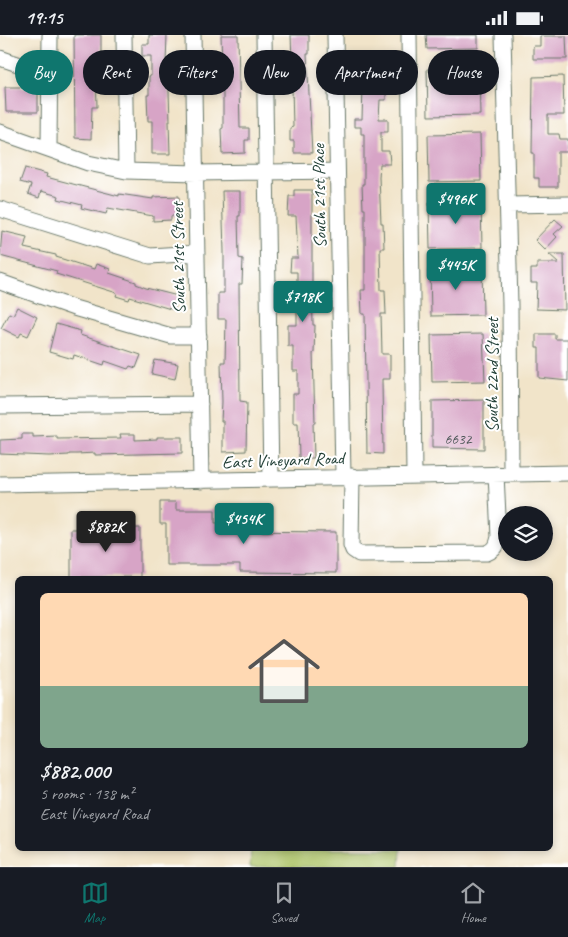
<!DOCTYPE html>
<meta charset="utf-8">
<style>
:root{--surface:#171b24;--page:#242831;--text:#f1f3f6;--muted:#9ea1a6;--line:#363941;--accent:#0f766e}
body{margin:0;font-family:Caveat,sans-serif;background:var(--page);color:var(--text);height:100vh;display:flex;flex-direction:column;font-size:19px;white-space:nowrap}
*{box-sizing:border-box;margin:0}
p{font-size:16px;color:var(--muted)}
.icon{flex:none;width:28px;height:28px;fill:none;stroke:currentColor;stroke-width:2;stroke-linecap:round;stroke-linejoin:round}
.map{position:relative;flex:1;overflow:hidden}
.drawer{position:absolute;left:15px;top:541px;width:538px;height:275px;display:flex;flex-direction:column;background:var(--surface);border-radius:8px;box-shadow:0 2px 8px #0003}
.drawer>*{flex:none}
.hud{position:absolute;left:15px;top:15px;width:539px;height:45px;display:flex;gap:10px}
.controls{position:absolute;left:498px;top:471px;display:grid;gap:10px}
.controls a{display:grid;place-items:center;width:55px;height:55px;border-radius:50%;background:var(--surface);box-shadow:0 2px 8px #0003;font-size:25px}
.price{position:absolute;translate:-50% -42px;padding:0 11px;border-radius:5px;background:var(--accent);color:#fff;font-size:16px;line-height:32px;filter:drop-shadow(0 1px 2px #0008)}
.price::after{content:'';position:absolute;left:50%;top:30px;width:15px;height:11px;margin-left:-8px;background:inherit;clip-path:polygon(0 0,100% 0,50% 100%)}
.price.selected{background:#222;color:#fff}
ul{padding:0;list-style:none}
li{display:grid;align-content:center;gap:10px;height:265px;padding:0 25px}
li span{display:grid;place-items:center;height:155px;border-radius:8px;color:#555}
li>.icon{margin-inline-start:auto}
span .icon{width:90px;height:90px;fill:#fffc;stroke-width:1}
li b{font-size:21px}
.tag{padding:0 18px;border-radius:22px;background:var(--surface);box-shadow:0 2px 8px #0003;font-size:18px;line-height:45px}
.tag.selected{background:var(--accent);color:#fff}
.status{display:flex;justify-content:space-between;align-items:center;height:35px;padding:0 25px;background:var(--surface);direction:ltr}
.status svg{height:14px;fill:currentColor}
.menu{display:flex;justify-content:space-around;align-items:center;height:70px;border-top:1px solid var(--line);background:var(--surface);font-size:14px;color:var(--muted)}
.menu a{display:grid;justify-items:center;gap:2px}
.menu .selected{color:var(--accent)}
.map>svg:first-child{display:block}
.green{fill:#aec469;stroke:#66804e}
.building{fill:#d7a4c6}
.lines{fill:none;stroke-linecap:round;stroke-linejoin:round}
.minor-casing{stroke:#687768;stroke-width:17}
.minor{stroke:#fff;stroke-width:15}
.labels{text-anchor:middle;stroke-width:4;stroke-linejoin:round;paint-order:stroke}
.number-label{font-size:15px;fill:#4d5758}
.street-label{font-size:18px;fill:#1f3d34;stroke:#fff}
</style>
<div class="status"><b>19:15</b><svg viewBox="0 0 49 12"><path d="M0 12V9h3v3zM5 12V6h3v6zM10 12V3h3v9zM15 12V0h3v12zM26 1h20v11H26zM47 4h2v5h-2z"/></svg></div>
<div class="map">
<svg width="568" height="832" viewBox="0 0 568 832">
<rect width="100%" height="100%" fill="#fff"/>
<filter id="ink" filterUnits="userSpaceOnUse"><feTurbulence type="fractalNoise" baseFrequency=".02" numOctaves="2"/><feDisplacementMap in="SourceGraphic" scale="10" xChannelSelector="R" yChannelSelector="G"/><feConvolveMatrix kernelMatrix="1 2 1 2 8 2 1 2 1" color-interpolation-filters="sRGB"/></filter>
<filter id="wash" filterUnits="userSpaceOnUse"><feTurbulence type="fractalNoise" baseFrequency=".0096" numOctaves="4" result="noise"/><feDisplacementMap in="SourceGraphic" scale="20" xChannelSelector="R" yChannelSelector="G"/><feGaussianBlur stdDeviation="1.12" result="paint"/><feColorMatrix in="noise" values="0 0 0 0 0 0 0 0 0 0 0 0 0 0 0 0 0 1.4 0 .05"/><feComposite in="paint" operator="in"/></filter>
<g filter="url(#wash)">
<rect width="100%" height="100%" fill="#f1e4c9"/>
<path class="green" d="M251 814H401L400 832H250Z"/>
<g id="blocks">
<path class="building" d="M74 0H101V36H96L97 72H92L91 104 75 103Z
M149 0H167L166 28H168L170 86H169L170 119H152V86H148L147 60H149V41H151V21H142V9H149Z
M221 0H238L240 93H249V105H245V118L222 119 221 94 223 93V61Z
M291 0H309V19H307L312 118H294V106H290V93L293 92 292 52H290L289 26H292Z
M426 0H478V13L427 14Z
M540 1H566L567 24H533V11H540Z
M479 33 480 80 428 81 427 34Z
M563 41 564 80H548V99H559L560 104H568V117H558V152H539V143H534V118H532L533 42Z
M5 52H38V77H6Z
M363 52 386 53V65H380L379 84H388V97H381V116H389L390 129H380L379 142 381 188H383L384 213H380L381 255H385L386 279H381L382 319H390V344H382L383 419 367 418 365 279H362L361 255H365V174H363L362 149H364V99H361V92H354V84H362Z
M480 99 481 146 429 147 428 100Z
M25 133 47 139 46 142 119 161V159L153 164V162L179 161 180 181H171V185L153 186V181L108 173 106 179 81 173 82 170 58 164 59 161 41 156 39 163 28 159 31 150 20 147Z
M294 155H312V249L313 290H315L314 318H313L315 388H313L314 423H299L298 388H293V359H298V336H293V311H288V290H297V272H291V265H287V255H297V237H290L291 223H298L296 181H288L289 161H294Z
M222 156H240V181H238L239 223 243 224 242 249H239L240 366 247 367 246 416 223 417V386H221L222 367 221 327H225L226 284H218V258H224V216Z
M481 166 482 213 430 214 429 167Z
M555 184 563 191 554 199 557 202 545 215 535 205Z
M2 196 27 202 24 213 56 220V222L94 234 96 229 110 234 109 238 136 247V249L146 253 178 261 174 275 130 262 129 265 116 261 117 258 56 239 57 236 0 221Z
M549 219H564L565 275 536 274 537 248H531V234H537V228H559Z
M482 232 483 280 431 281 430 233Z
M17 272 37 282 28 301 21 298 19 302 1 293 9 278 13 280Z
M56 289 81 296 80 300 141 320 136 333 130 331 128 334 105 326 104 330 74 320 73 324 49 317Z
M483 299 485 346 432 347 431 300Z
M536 299H555V304H568V346L539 343V313H536Z
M155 325 178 329 175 344 152 339Z
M484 365V414L432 413V366Z
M22 399H33V402L57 401V404L121 403 120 399H135V405L157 404V402H182V418L95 420V418L77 419H69V420L49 421 0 419V405L22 404Z
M160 467H176V475H215V488H225V496L336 497V538L240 537V530H166V489H160Z
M140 493V542H71V494Z"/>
</g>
</g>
<g filter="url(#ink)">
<use href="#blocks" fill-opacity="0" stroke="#687768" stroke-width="1"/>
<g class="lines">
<defs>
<path id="minor" d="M124 0 126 136
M193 0 201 446
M264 0 271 444
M335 0 343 441
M409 0 414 440
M503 0 510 270 511 439
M0 23 50 40
M0 97 88 128 126 136 196 138 337 136
M49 113 50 0
M508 170 568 169
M0 174 150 221 197 218
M0 247 74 273 171 301H199
M0 371 200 369
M352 441 351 510 353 515 359 519 487 518C495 515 497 511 499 502L496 439
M0 449C189 446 379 442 568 438"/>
</defs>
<use href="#minor" class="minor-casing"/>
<use href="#minor" class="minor"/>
</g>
</g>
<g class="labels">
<g class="number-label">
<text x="458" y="409">6632</text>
</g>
<g class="street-label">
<text transform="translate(319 161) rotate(-91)" y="6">South 21st Place</text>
<text transform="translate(178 223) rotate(-91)" y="6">South 21st Street</text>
<text transform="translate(492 340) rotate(-90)" y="6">South 22nd Street</text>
<text transform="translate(283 425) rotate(-2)" y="6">East Vineyard Road</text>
</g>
</g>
</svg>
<div class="controls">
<a><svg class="icon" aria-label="layers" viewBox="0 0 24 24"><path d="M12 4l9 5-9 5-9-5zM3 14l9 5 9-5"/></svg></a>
</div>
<b class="price" style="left:456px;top:190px">$496K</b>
<b class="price" style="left:456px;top:256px">$445K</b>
<b class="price" style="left:303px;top:288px">$718K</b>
<b class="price" style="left:244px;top:510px">$454K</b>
<b class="price selected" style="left:106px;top:518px">$882K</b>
<div class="hud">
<a class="tag selected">Buy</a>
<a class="tag">Rent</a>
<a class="tag">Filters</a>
<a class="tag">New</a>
<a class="tag">Apartment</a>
<a class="tag">House</a>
</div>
<section class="drawer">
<ul>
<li><span style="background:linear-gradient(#ffd9b3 60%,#7fa58c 0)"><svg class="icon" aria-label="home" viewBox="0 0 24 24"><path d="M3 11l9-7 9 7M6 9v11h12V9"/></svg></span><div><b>$882,000</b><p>5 rooms · 138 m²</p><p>East Vineyard Road</p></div></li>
</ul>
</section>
</div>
<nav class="menu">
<a class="selected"><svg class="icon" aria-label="map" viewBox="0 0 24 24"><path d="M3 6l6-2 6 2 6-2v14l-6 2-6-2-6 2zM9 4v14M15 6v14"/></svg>Map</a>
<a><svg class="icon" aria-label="saved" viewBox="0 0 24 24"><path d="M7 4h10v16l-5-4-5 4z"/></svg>Saved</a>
<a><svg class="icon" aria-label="home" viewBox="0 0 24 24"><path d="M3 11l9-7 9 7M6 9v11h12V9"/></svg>Home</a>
</nav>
